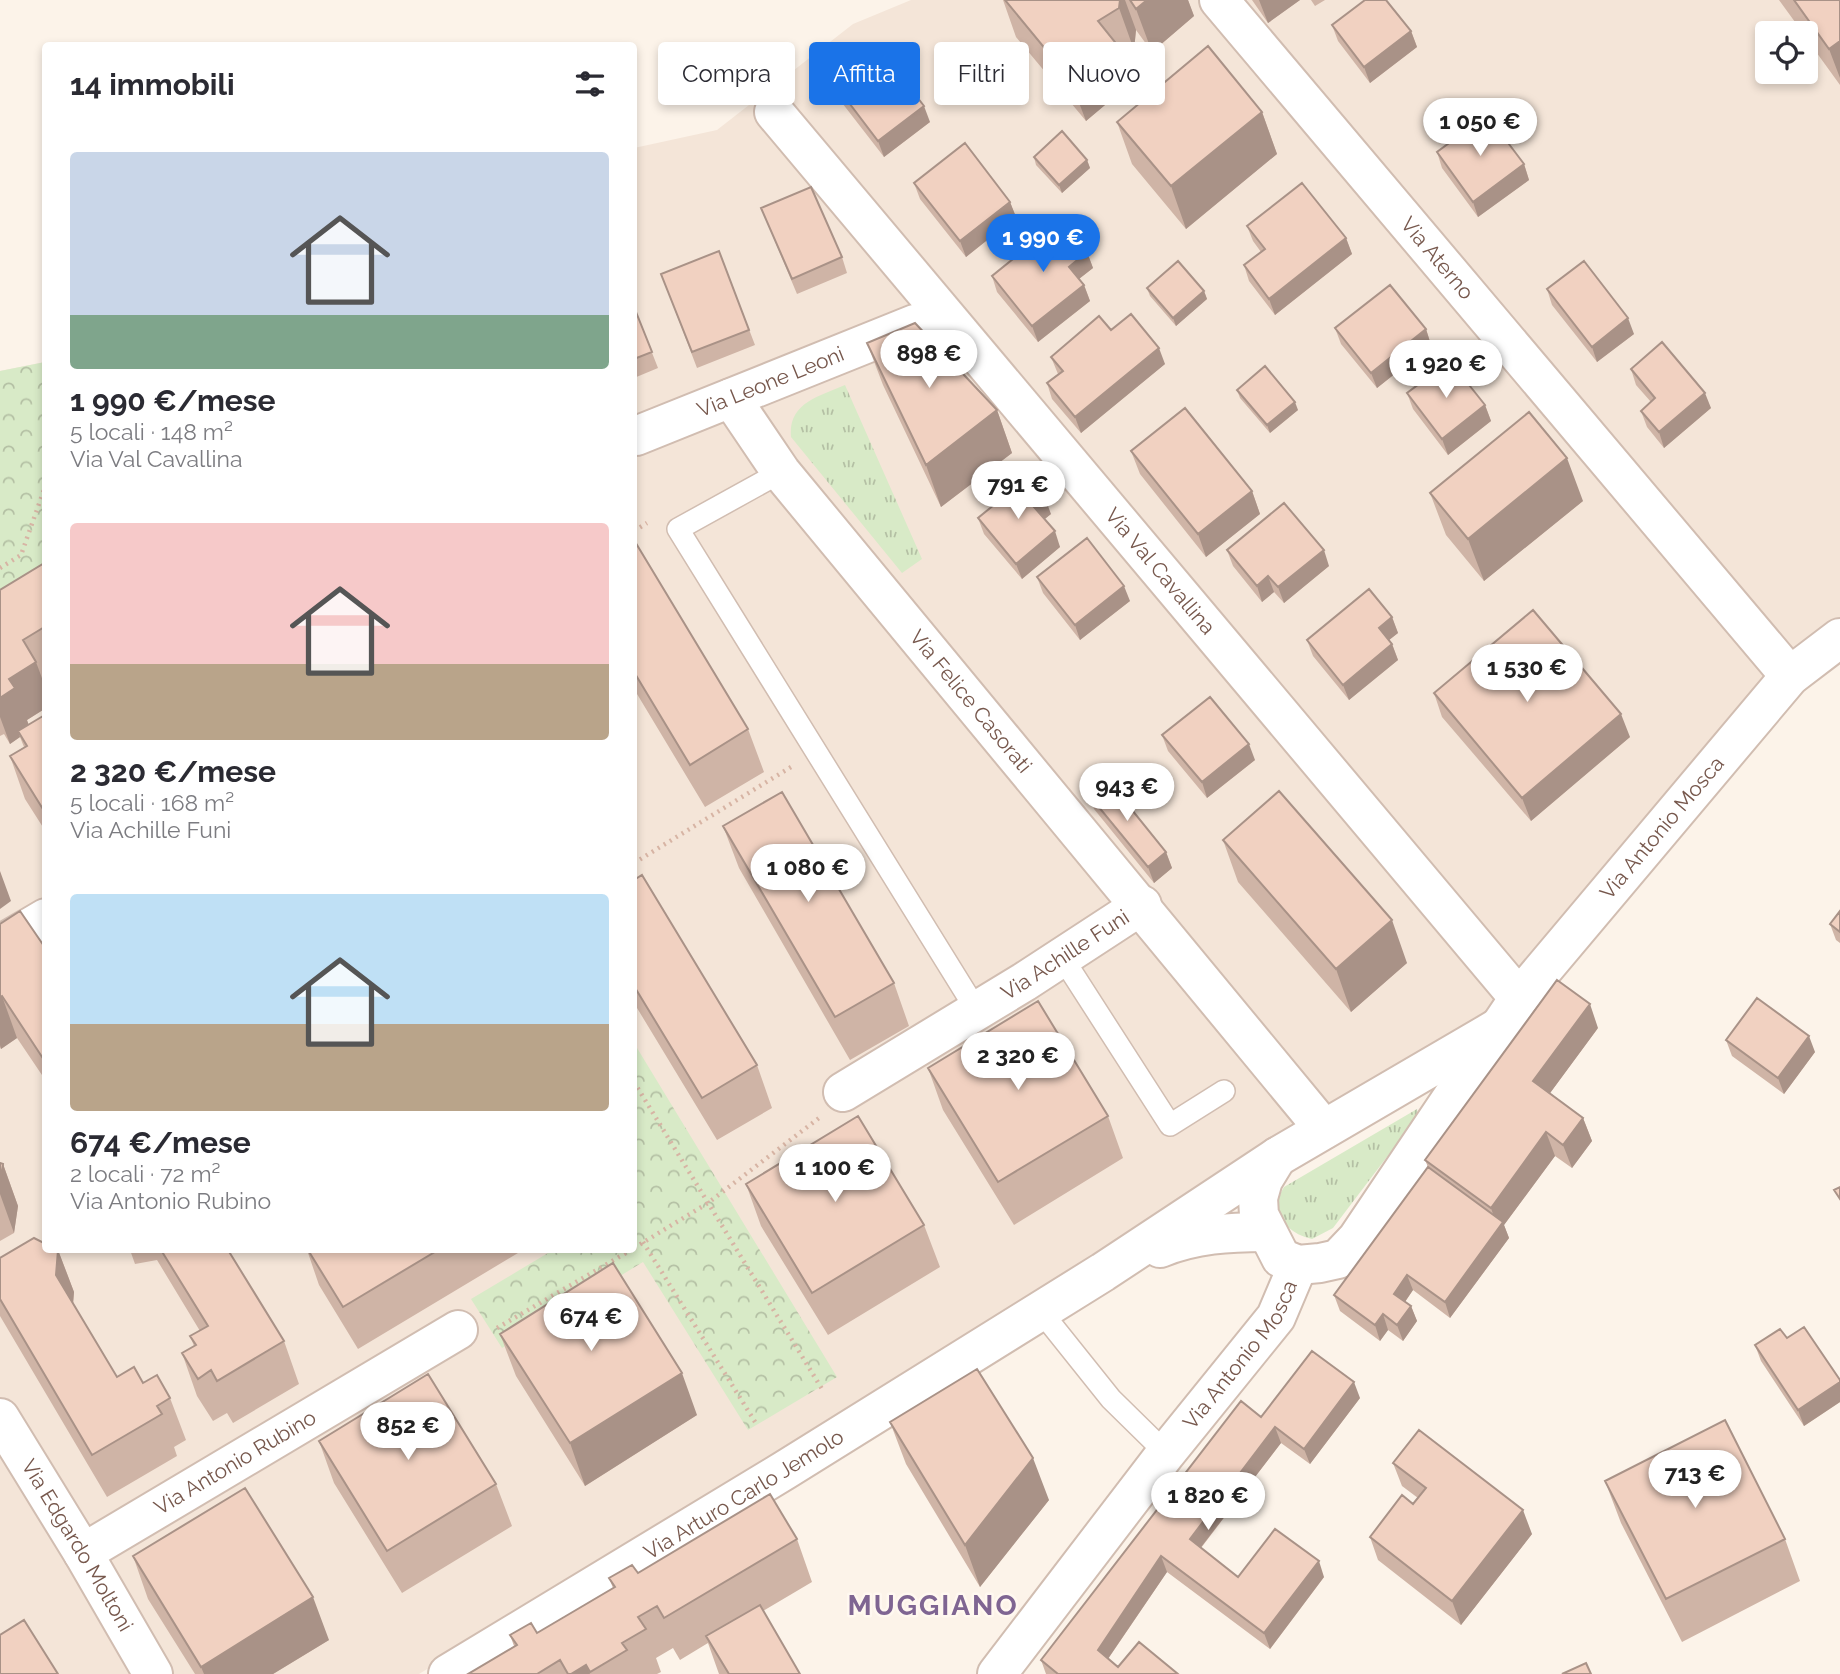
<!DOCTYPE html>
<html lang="it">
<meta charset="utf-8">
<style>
:root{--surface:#fff;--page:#f2f2f3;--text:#2b2b33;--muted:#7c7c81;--accent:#1a73e8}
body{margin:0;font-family:Raleway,sans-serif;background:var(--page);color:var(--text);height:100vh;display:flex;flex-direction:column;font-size:26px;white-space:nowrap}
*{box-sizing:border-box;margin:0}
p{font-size:23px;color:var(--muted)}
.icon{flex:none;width:38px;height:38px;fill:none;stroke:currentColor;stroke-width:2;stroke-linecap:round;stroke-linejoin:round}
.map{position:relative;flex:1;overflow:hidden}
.panel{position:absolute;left:42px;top:42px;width:595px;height:1211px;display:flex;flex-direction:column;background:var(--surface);border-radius:7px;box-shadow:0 4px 10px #0003}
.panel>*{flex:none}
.top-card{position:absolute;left:658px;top:42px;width:665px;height:63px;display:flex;gap:14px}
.tools{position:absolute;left:1755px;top:21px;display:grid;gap:14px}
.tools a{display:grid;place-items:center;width:63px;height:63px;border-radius:7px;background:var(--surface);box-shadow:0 4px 10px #0003;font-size:35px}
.price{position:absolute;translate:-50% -60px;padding:0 16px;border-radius:24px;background:#fff;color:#222;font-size:23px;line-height:46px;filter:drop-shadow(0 2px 4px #0008)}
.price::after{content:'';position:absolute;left:50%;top:42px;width:21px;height:16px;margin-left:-10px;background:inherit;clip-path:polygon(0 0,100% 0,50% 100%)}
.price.selected{background:var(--accent);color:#fff}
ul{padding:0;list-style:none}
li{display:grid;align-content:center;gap:14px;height:371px;padding:0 28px}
li span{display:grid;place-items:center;height:217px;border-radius:7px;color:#555}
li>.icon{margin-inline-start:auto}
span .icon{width:126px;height:126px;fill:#fffc;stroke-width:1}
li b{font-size:30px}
h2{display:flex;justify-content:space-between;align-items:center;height:84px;padding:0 28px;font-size:30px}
.chip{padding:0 24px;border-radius:7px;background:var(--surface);box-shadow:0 4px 10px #0003;font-size:24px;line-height:63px}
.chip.selected{background:var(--accent);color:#fff}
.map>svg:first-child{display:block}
.residential{fill:#f4e5d8;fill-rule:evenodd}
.grass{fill:url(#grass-tufts)}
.forest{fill:url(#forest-crowns)}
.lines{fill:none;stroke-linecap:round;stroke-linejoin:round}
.service-casing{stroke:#d1bdb1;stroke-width:24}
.minor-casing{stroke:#d1bdb1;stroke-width:42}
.tertiary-casing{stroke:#d1bdb1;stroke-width:42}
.path{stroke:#d7b4a4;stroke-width:4.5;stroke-dasharray:2 5;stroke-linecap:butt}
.service{stroke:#fff;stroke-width:21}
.minor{stroke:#fff;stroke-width:38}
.tertiary{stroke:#fff;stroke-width:38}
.wall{fill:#cfb4a6}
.shaded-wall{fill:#a99287}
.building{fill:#f1d1c1;stroke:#a99287;stroke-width:2}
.labels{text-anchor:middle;stroke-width:5;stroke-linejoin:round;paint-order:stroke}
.street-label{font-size:21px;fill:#77584d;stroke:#fff8f0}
.district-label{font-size:28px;font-weight:bold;letter-spacing:2px;fill:#7f6592;stroke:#fff8f0}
</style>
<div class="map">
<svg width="1840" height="1674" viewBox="0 0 1840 1674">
<defs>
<pattern id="grass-tufts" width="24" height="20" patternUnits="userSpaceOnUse" patternTransform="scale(1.75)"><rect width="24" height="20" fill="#d8eac7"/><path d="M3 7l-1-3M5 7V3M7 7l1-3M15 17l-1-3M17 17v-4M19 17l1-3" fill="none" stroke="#b4c0a4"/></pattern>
<pattern id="forest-crowns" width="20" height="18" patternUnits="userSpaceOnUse" patternTransform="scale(1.75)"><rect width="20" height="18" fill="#d8eac7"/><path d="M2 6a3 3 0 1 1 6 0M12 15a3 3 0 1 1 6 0" fill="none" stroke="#b4c0a4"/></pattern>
</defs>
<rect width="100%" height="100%" fill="#fcf3e9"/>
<path class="residential" d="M911 0H1840V628L1493 1024 854 1407 419 1674H0V371L45 362 46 1250H634V148L717 130 853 24ZM1768 33H1806V72H1768Z"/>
<path class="grass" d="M845 385 922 559 902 573 791 437C788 403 818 397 845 385Z
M1417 1109 1418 1116 1333 1228 1312 1239C1287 1234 1268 1212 1284 1187Z"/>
<path class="forest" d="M45 362V585L0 611V371Z
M634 1043 837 1377 748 1430 643 1262 502 1348 471 1299 553 1250H634Z"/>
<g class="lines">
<defs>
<path id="service" d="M781 472 678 529 977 1011
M1062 957 1170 1125 1224 1091
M1039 1309 1111 1399 1166 1453"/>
<g id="minor">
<path id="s1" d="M1219 0 1790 676"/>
<path id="s2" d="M774 112 1519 998"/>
<path id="s3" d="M731 398 781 472 1324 1129"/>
<path id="s4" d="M636 436 915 324"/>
<path d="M0 945 46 918"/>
<path id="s5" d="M843 1092 1024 982 1142 905"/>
<path id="s6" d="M0 1418 83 1553 153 1674"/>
<path id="s7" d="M83 1553 458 1330"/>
<path id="s8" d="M997 1674 1166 1453 1276 1317 1298 1265"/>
</g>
<g id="tertiary">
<path id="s9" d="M1277 1157 1263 1180 1258 1198 1259 1215 1281 1258 1298 1265 1320 1263 1338 1259 1357 1239 1519 998 1790 676 1840 638"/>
<path d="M1160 1248C1195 1234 1229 1232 1266 1232"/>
<path id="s10" d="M448 1674 785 1470 1103 1272 1277 1157 1496 1029"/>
</g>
</defs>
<use href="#service" class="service-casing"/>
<use href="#minor" class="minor-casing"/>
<use href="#tertiary" class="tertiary-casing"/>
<path class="path" d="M634 531 647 523
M0 568 21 555 46 484
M634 863 791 767
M634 1082 822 1389
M643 1242 757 1425
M634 1248 708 1203 819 1118
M497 1328 631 1250"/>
<use href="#service" class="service"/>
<use href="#minor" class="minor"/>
<use href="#tertiary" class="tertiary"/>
</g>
<path class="wall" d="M1003 0H1188L1194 16 1152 52 1136 30 1134 50 1121 58 1130 84 1086 121 1016 37Z
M1252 0H1300L1268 23Z
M1311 0H1325L1315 6Z
M1779 0H1840V85L1806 38V33H1803Z
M1332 25 1411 31 1417 47 1370 83 1338 41Z
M834 83 930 122 884 157 839 99Z
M1262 112 1277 154 1186 229 1132 164 1117 122Z
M1437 152 1524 164 1529 180 1478 217 1442 168Z
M1034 157 1087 160 1090 168 1062 193 1036 165Z
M914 183 1010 202 1016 217 966 257 920 199Z
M761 208 842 257 847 273 797 294Z
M1247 226 1346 238 1352 254 1275 315 1249 281 1244 265 1261 252 1253 241Z
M719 251 755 345 697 368 661 274Z
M1087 252 1093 268 1079 279 1084 285 1090 301 1038 342 997 292 992 276Z
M1147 288 1204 291 1207 299 1176 326 1150 296Z
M1547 289 1634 334 1597 362 1552 305Z
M634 307 658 368 634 378Z
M1335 328 1426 329 1431 345 1377 388 1341 344Z
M1111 330 1165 364 1081 433 1052 399 1047 383 1058 374 1051 357Z
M867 343 997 410 1012 453 941 507 883 385Z
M1631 369 1711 408 1664 448 1647 427 1641 411 1651 402 1636 385Z
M1237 390 1298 410 1270 433 1240 398Z
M1407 393 1485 405 1491 421 1448 455 1413 409Z
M1131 451 1252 491 1260 514 1206 557 1140 474Z
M1430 493 1583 501 1484 581 1446 535Z
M1051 514 1044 519 1060 547 1022 579 984 534 978 518Z
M634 540 748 729 764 772 705 807 634 689Z
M1227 550 1329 566 1284 603 1274 592 1262 602 1233 566Z
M46 562V678L42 680 46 689V708L27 720 28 725 46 721V832L25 799 10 756 24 747 20 737 10 744 4 734 0 736V590Z
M1037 577 1130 601 1080 640 1043 593Z
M1392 617 1398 633 1389 640 1392 644 1398 660 1349 700 1313 656 1307 640Z
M1434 693 1630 737 1531 821 1442 717Z
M1162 735 1255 760 1207 798 1168 751Z
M1088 794 1166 852 1172 868 1154 883 1094 809Z
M723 826 894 983 909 1026 850 1060 739 868Z
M1223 840 1407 963 1351 1012 1238 882Z
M634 880 757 1065 772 1108 717 1140 634 1003Z
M1840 911V943L1836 940 1830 924Z
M0 924 46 949V1081L17 1038 1 1049 0 1047Z
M1598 1028 1550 1093 1583 1118 1592 1141 1572 1168 1555 1156 1504 1225 1509 1238 1450 1318 1413 1290 1405 1302 1411 1306 1417 1321 1403 1341 1388 1330 1380 1341 1340 1311 1334 1295 1428 1167 1425 1160Z
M1726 1040 1815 1052 1784 1094 1732 1056Z
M928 1068 1108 1116 1123 1158 1014 1225 943 1110Z
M0 1163 3 1164 18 1206 14 1233 0 1241Z
M746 1184 924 1225 940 1267 828 1335 761 1226Z
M58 1250 74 1292 73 1303 117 1377 143 1383 170 1398 186 1440 174 1447 177 1456 107 1497 0 1316V1258Z
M130 1250H228L284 1341 299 1384 233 1423 227 1413 213 1421 197 1396 182 1353 194 1346 190 1336 200 1331 157 1260 135 1264Z
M307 1250H523L358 1349 319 1285Z
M500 1334 697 1415 585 1486 516 1376Z
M1787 1338 1840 1380V1402L1804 1426 1761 1361 1755 1345Z
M1360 1398 1310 1464 1281 1443 1201 1548 1238 1577H1324L1270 1649 1167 1572 1108 1659 1118 1667 1178 1674H1046L1041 1660 1261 1417Z
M890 1422 1049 1500 980 1587 906 1464Z
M319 1441 496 1484 512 1526 402 1593 334 1483Z
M1393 1463 1532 1534 1461 1625 1378 1560 1370 1537 1413 1504 1418 1498 1402 1486Z
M1605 1481 1785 1539 1800 1581 1682 1642 1621 1523Z
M797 1539 812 1582 763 1611 800 1674H719L708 1643 680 1660 673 1648 656 1658 661 1672 657 1674H468L514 1646 510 1635 537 1633 613 1588 609 1578 638 1573Z
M133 1556 329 1640 273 1674H195L148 1599Z"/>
<path class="shaded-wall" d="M1120 0H1125L1136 30 1134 50 1119 8Z
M1147 0H1188L1194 16 1152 52 1136 9Z
M1259 0H1300L1268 23Z
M1411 31 1417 47 1370 83 1364 67Z
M1840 41V78L1829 49Z
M1115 42 1130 84 1086 121 1070 79Z
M924 106 930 122 884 157 878 141Z
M1262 112 1277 154 1186 229 1171 186Z
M1087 160 1090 168 1062 193 1059 185Z
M1524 164 1529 180 1478 217 1473 202Z
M1010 202 1016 217 966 257 960 241Z
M1346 238 1352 254 1275 315 1269 299Z
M1087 252 1093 268 1075 282 1069 267Z
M1084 285 1090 301 1038 342 1032 326Z
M1204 291 1207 299 1176 326 1173 318Z
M1628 318 1634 334 1597 362 1592 347Z
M1426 329 1431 345 1377 388 1371 373Z
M1159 348 1165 364 1081 433 1075 417Z
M1705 393 1711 408 1664 448 1659 432Z
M1295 402 1298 410 1270 433 1267 425Z
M1485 405 1491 421 1448 455 1442 439Z
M997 410 1012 453 941 507 926 465Z
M1567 458 1583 501 1484 581 1468 539Z
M1252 491 1260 514 1206 557 1198 534Z
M1045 498 1051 514 1040 523 1034 507Z
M1055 531 1060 547 1022 579 1016 564Z
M1324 550 1329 566 1284 603 1278 587Z
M1268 576 1274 592 1262 602 1257 586Z
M1124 586 1130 601 1080 640 1075 625Z
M1392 617 1398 633 1384 644 1379 628Z
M1392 644 1398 660 1349 700 1343 685Z
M36 662 46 689V708L27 720 31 731H18L20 737 10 744 0 717V698L9 679Z
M1621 714 1630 737 1531 821 1522 798Z
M1249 744 1255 760 1207 798 1202 782Z
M1166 852 1172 868 1154 883 1148 867Z
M0 871 11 901 0 909Z
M1392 920 1407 963 1351 1012 1336 969Z
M2 996 17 1038 1 1049 0 1045V997Z
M1590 1004 1598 1028 1542 1104 1533 1081Z
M1809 1036 1815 1052 1784 1094 1778 1078Z
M1583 1118 1592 1141 1572 1168 1563 1145Z
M1546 1132 1555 1156 1504 1225 1509 1238 1450 1318 1445 1302 1498 1229 1491 1208Z
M3 1164 18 1206 14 1233 0 1194V1182Z
M58 1250 74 1292 72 1317 56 1275Z
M1407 1275 1413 1290 1400 1309 1394 1294Z
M1411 1306 1417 1321 1403 1341 1397 1325Z
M1383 1314 1388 1330 1380 1341 1375 1325Z
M682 1373 697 1415 585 1486 570 1443Z
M1354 1382 1360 1398 1310 1464 1304 1449Z
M1840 1382V1402L1804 1426 1798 1410Z
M1275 1427 1281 1443 1195 1555 1190 1539Z
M1033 1458 1049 1500 980 1587 965 1545Z
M1523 1510 1532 1534 1461 1625 1452 1601Z
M1161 1556 1167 1572 1103 1666 1098 1650Z
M1319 1561 1324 1577 1270 1649 1264 1633Z
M313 1597 329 1640 273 1674H204L201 1667Z
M586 1665 590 1674H571Z"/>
<path class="building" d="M1005 0H1120L1119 8 1098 21 1115 42 1070 79Z
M1130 0H1147L1136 9Z
M1365 0H1386L1411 31 1364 67 1332 25Z
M1794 0H1840V41L1829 49Z
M1208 46 1262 112 1171 186 1117 122Z
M879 48 924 106 878 141 834 83Z
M1487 115 1524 164 1473 202 1437 152Z
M1062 131 1087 160 1059 185 1034 157Z
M965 143 1010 202 960 241 914 183Z
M1302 183 1346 238 1269 299 1244 265 1265 249 1247 226Z
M811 187 842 257 792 279 761 208Z
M1061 220 1087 252 1069 267 1084 285 1032 326 992 276Z
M719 251 749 330 692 352 661 274Z
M1178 261 1204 291 1173 318 1147 288Z
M1584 261 1628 318 1592 347 1547 289Z
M1390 285 1426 329 1371 373 1335 328Z
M634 307 652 352 634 359Z
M1131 314 1159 348 1075 417 1047 383 1063 371 1051 357 1099 316 1111 330Z
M915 323 997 410 926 465 867 343Z
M1662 342 1705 393 1659 432 1641 411 1655 398 1631 369Z
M1450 361 1485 405 1442 439 1407 393Z
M1265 366 1295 402 1267 425 1237 390Z
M1185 408 1252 491 1198 534 1131 451Z
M1529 412 1567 458 1468 539 1430 493Z
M1028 477 1045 498 1034 507 1055 531 1016 564 978 518Z
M1284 503 1324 550 1278 587 1268 576 1257 586 1227 550Z
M1087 538 1124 586 1075 625 1037 577Z
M634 540 748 729 690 765 634 672Z
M46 562V626L23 640 36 662 9 679 15 688 0 698V590Z
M1369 589 1392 617 1379 628 1392 644 1343 685 1307 640Z
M1533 610 1621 714 1522 798 1434 693Z
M1210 697 1249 744 1202 782 1162 735Z
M43 716 46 721V814L10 756 27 746 18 731Z
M1107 779 1166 852 1148 867 1088 794Z
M1279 791 1392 920 1336 969 1223 840Z
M782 792 894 983 835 1017 723 826Z
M642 875 757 1065 702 1098 634 986V880Z
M20 911 46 949V1063L2 996 0 997V924Z
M1840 911V932L1830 924Z
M1557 980 1590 1004 1533 1081 1583 1118 1563 1145 1546 1132 1491 1208 1425 1160Z
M1757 998 1809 1036 1778 1078 1726 1040Z
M1038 1001 1108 1116 998 1182 928 1068Z
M858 1116 924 1225 812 1293 746 1184Z
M0 1163 3 1164 0 1182Z
M1428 1167 1503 1222 1445 1302 1407 1275 1394 1294 1411 1306 1397 1325 1383 1314 1375 1325 1334 1295Z
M1840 1187V1199L1834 1190Z
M34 1238 46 1244V1250H58L56 1275 117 1377 134 1367 143 1383 157 1375 170 1398 157 1406 162 1414 92 1455 0 1299V1258Z
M161 1250H228L284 1341 217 1381 211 1370 198 1379 182 1353 196 1345 190 1336 208 1326Z
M308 1250H438L343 1307Z
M613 1263 682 1373 570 1443 500 1334Z
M1804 1327 1840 1380V1382L1798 1410 1755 1345 1780 1329 1787 1338Z
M1312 1351 1354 1382 1304 1449 1275 1427 1190 1539 1238 1577 1275 1529 1319 1561 1264 1633 1161 1556 1098 1650 1118 1667 1139 1642 1178 1674H1058L1041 1660 1241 1401 1261 1417Z
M977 1369 1033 1458 965 1545 890 1422Z
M428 1374 496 1484 387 1551 319 1441Z
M1725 1420 1785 1539 1666 1599 1605 1481Z
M1419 1430 1523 1510 1452 1601 1370 1537 1402 1495 1413 1504 1426 1488 1393 1463Z
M245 1488 313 1597 201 1667 133 1556Z
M770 1494 797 1539 664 1618 657 1606 638 1617 646 1629 622 1643 627 1650 590 1672 586 1665 571 1674H568L560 1660 537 1674H468L517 1645 510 1635 531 1623 537 1633 615 1587 609 1578 632 1565 638 1573Z
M760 1605 800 1674H729L706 1636Z
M24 1620 58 1674H0V1635Z
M1586 1663 1591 1674H1562Z"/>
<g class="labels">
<g class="street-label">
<text dy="7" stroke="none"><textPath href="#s1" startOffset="338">Via Aterno</textPath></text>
<text dy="7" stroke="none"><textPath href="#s4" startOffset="145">Via Leone Leoni</textPath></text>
<text dy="7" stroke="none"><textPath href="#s2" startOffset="600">Via Val Cavallina</textPath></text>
<text dy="7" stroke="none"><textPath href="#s3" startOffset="387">Via Felice Casorati</textPath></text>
<text dy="7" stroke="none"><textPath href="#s9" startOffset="710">Via Antonio Mosca</textPath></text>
<text dy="7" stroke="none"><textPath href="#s5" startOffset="261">Via Achille Funi</textPath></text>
<text dy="7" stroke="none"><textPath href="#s8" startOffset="402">Via Antonio Mosca</textPath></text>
<text dy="7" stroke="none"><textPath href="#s7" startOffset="177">Via Antonio Rubino</textPath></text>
<text dy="7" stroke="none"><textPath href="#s10" startOffset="346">Via Arturo Carlo Jemolo</textPath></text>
<text dy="7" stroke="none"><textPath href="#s6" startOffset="149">Via Edgardo Moltoni</textPath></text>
</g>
<g class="district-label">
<text x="933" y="1615">MUGGIANO</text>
</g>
</g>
</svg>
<div class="tools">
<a><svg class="icon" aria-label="locate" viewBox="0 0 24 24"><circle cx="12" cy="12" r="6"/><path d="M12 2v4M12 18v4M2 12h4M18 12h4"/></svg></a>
</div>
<b class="price" style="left:1480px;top:158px">1 050 €</b>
<b class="price selected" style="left:1043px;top:274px">1 990 €</b>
<b class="price" style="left:929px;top:390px">898 €</b>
<b class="price" style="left:1446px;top:400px">1 920 €</b>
<b class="price" style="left:1018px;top:521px">791 €</b>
<b class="price" style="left:1527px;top:704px">1 530 €</b>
<b class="price" style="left:1127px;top:823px">943 €</b>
<b class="price" style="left:808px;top:904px">1 080 €</b>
<b class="price" style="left:1018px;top:1092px">2 320 €</b>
<b class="price" style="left:835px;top:1204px">1 100 €</b>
<b class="price" style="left:591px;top:1353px">674 €</b>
<b class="price" style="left:408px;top:1462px">852 €</b>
<b class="price" style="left:1695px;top:1510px">713 €</b>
<b class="price" style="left:1208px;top:1532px">1 820 €</b>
<div class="top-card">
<a class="chip">Compra</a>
<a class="chip selected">Affitta</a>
<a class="chip">Filtri</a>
<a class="chip">Nuovo</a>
</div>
<section class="panel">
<h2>14 immobili<svg class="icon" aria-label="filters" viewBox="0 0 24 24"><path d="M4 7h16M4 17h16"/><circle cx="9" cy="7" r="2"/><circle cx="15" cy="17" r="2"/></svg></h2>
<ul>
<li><span style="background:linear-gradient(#c9d6e8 75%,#7fa58c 0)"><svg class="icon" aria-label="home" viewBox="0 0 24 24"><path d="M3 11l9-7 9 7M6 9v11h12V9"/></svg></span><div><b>1 990 €/mese</b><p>5 locali · 148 m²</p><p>Via Val Cavallina</p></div></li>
<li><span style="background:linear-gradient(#f6c9c9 65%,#b9a48a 0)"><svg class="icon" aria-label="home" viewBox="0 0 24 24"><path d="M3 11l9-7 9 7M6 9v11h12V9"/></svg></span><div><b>2 320 €/mese</b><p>5 locali · 168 m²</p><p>Via Achille Funi</p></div></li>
<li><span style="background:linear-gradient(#bfe0f5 60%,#b9a48a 0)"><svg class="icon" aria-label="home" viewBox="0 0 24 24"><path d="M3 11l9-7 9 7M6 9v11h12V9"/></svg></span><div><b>674 €/mese</b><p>2 locali · 72 m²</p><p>Via Antonio Rubino</p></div></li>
</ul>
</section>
</div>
